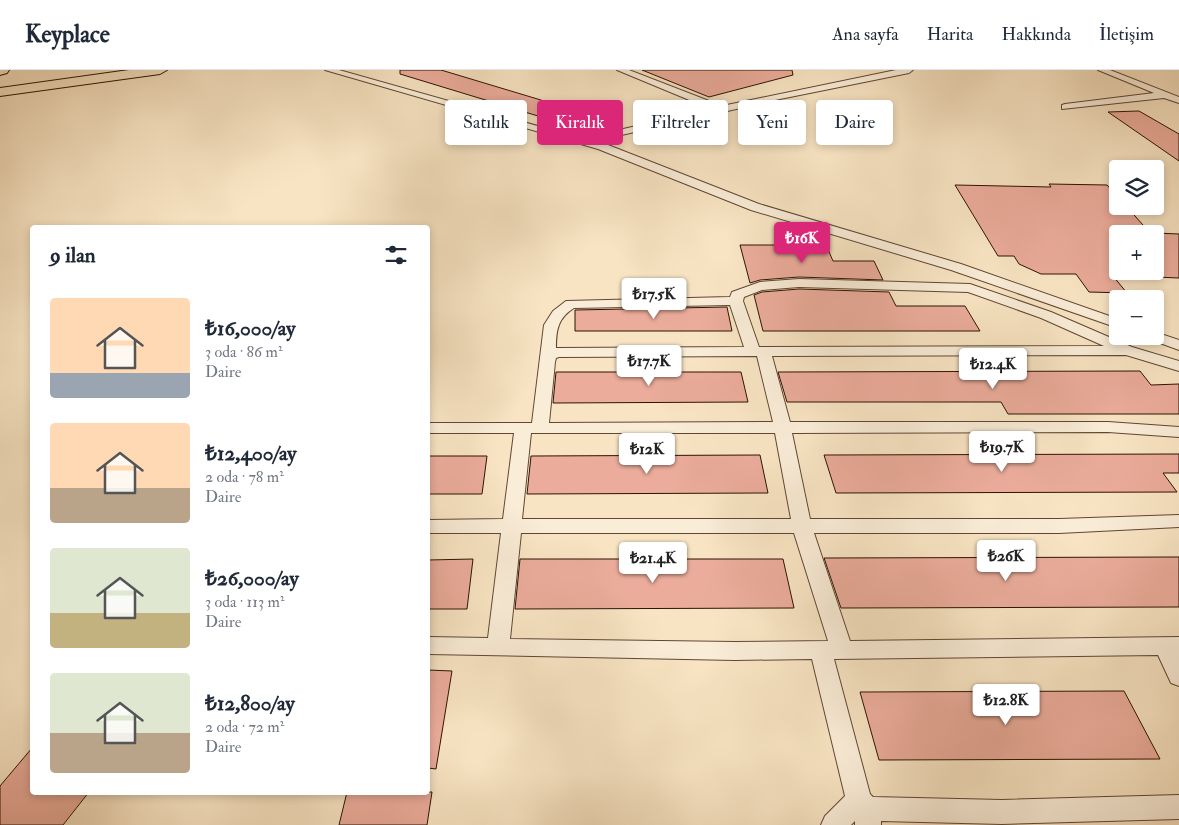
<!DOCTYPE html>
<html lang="tr">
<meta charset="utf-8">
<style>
:root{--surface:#fff;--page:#f2f2f3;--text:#1f2937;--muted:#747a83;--line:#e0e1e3;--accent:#db2777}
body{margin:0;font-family:"IM FELL Double Pica",serif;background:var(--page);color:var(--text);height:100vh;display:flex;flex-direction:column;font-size:19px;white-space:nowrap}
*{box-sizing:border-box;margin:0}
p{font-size:16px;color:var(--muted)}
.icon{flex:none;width:28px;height:28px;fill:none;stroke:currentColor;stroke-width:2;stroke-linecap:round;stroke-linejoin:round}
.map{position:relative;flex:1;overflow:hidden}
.drawer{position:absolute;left:30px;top:155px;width:400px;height:570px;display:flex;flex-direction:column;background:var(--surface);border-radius:5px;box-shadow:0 2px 8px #0003}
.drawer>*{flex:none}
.top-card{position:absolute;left:445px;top:30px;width:475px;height:45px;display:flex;gap:10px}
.controls{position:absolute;left:1109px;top:90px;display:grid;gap:10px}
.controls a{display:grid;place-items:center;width:55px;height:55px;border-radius:5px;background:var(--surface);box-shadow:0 2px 8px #0003;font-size:25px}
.price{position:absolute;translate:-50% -42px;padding:0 11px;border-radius:5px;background:#fff;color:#222;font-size:16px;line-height:32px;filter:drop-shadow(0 1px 2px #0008)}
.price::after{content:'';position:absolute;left:50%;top:30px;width:15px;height:11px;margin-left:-8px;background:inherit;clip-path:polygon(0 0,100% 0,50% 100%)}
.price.on{background:var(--accent);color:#fff}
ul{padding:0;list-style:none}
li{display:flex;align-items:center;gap:15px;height:125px;padding:0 20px}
li span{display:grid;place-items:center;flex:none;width:140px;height:100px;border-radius:5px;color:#555}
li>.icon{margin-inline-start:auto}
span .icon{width:60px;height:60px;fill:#fffc;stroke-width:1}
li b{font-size:21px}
h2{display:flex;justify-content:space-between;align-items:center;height:60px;padding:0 20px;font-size:21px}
.chip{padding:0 18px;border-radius:5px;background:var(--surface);box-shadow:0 2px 8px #0003;font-size:18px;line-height:45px}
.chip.on{background:var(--accent);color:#fff}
header{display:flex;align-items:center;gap:30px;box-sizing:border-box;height:70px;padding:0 25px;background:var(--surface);border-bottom:1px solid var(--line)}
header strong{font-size:24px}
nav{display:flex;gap:28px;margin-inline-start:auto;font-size:18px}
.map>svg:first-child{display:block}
.building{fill:#ebac9b;stroke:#2d1303}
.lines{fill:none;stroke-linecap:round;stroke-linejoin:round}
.street-casing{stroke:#604733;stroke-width:2}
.primary-casing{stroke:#2d1303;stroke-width:2}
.street{fill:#faedd8;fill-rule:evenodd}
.primary{fill:#f8e4c3;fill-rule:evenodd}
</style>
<header>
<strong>Keyplace</strong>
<nav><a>Ana sayfa</a><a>Harita</a><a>Hakkında</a><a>İletişim</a></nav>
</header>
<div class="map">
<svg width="1179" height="755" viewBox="0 0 1179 755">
<rect width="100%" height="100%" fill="#f8e4c3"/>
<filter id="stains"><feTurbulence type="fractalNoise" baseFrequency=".004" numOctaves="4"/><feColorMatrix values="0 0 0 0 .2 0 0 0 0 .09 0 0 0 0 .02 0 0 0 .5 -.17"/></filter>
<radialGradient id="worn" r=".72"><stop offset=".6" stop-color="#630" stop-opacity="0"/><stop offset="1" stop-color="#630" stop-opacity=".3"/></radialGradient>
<path class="building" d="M400 0H441L594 46 571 55 561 53 400 4Z
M642 0H792L793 5 709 27Z
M1139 41 1179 64V91L1108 42Z
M1049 114 1107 115 1118 127V136L1127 137 1151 164H1118V206H1113L1127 223 1089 222 1076 204H1041L1019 194 1014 186H998L955 115 1051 117Z
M1155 163 1179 164V208L1155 207Z
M740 175H826L833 191H874L883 210 799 207 760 210 750 213Z
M799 219 889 222 896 236H965L980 261H763L754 225 762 222Z
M727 237 732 261H575V240Z
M1140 301 1151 315 1179 314V344H1008L1001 332H787L778 302Z
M556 302H741L748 332 553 333Z
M1179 384V403H1163L1177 422 836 423 824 385Z
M760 385 768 423 527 424 531 386Z
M428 386H487L482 424H428Z
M1179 487V537L841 538 824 488Z
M473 489 467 539H428V490Z
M520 489H783L794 538 515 539Z
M428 600 452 601 436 699 428 698Z
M1124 621 1160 689 879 690 860 622Z
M32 678V722H89L63 755H0V716Z
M347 722H432L427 755H339Z"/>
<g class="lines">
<defs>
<path id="street" d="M325 0H339L598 73 600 66 610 62 711 39 617 0H629L722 36 896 0H913L909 3 780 29 617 66 609 70 608 75 759 134 961 194 1118 249V258L951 200 751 140 598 79Z
M1098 0H1110L1179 27V33L1164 28 1062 39V35L1065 34 1154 23Z
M799 209 970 214 1051 242 1132 277 1179 291V301L1126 285 772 286 790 352H1108L1179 357V367L1108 362 792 363 810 449H1059L1179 445V457L1059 463H814L850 571 1179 567V616L1171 613 1158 585 834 589 870 724 873 727 1002 730 1179 725V749L1002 754 881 751V755H855V751L851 755H821L825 746 845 726 812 589 735 590 428 584V567L488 568 501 463H428V450L503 449 514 363H428V353H532L544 255 553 241 566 231 730 227 732 222 760 212ZM799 217 968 222 1041 248 1104 276 759 277 743 231 744 227 762 220ZM730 235 744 277 556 278C556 260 558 248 574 238ZM757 286 773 352 549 353 555 292 556 288 559 287ZM531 363H775L791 449H522ZM521 463H794L828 571 735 572 510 569Z
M1155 262 1179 270V280L1149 269 1147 266H1155Z"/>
<path id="primary" d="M0 0H9L7 3 0 5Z
M129 0H167L160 4 0 26V18Z"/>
</defs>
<use href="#street" class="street-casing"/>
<use href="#primary" class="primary-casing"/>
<use href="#street" class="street"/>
<use href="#primary" class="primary"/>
</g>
<rect width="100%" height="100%" filter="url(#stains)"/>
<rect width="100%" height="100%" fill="url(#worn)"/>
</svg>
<div class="controls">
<a><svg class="icon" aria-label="layers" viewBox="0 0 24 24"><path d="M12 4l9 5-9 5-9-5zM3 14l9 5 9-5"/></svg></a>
<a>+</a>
<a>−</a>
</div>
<b class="price on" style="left:802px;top:194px">₺16K</b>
<b class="price" style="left:654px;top:250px">₺17.5K</b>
<b class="price" style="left:649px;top:317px">₺17.7K</b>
<b class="price" style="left:993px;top:320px">₺12.4K</b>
<b class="price" style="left:1002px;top:403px">₺19.7K</b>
<b class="price" style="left:647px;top:405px">₺12K</b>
<b class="price" style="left:1006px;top:512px">₺26K</b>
<b class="price" style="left:653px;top:514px">₺21.4K</b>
<b class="price" style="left:1006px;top:656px">₺12.8K</b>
<div class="top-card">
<a class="chip">Satılık</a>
<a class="chip on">Kiralık</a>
<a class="chip">Filtreler</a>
<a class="chip">Yeni</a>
<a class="chip">Daire</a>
</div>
<section class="drawer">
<h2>9 ilan<svg class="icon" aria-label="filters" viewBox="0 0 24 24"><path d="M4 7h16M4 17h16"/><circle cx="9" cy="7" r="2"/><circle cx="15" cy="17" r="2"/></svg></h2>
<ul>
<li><span style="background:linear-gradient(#ffd9b3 75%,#9aa5b1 0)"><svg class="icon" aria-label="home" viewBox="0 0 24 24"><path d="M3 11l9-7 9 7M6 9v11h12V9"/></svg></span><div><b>₺16,000/ay</b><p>3 oda · 86 m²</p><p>Daire</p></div></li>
<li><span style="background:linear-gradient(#ffd9b3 65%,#b9a48a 0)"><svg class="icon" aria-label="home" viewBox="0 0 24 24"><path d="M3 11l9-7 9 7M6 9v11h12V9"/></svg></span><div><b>₺12,400/ay</b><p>2 oda · 78 m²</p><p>Daire</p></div></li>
<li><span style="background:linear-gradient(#dfe7d0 65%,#c2b280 0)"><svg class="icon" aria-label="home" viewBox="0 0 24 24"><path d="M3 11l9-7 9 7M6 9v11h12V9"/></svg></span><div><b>₺26,000/ay</b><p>3 oda · 113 m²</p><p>Daire</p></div></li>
<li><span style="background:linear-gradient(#dfe7d0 60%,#b9a48a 0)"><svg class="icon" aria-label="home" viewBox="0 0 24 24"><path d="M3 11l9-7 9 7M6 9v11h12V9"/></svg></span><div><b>₺12,800/ay</b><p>2 oda · 72 m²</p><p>Daire</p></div></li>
</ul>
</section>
</div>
